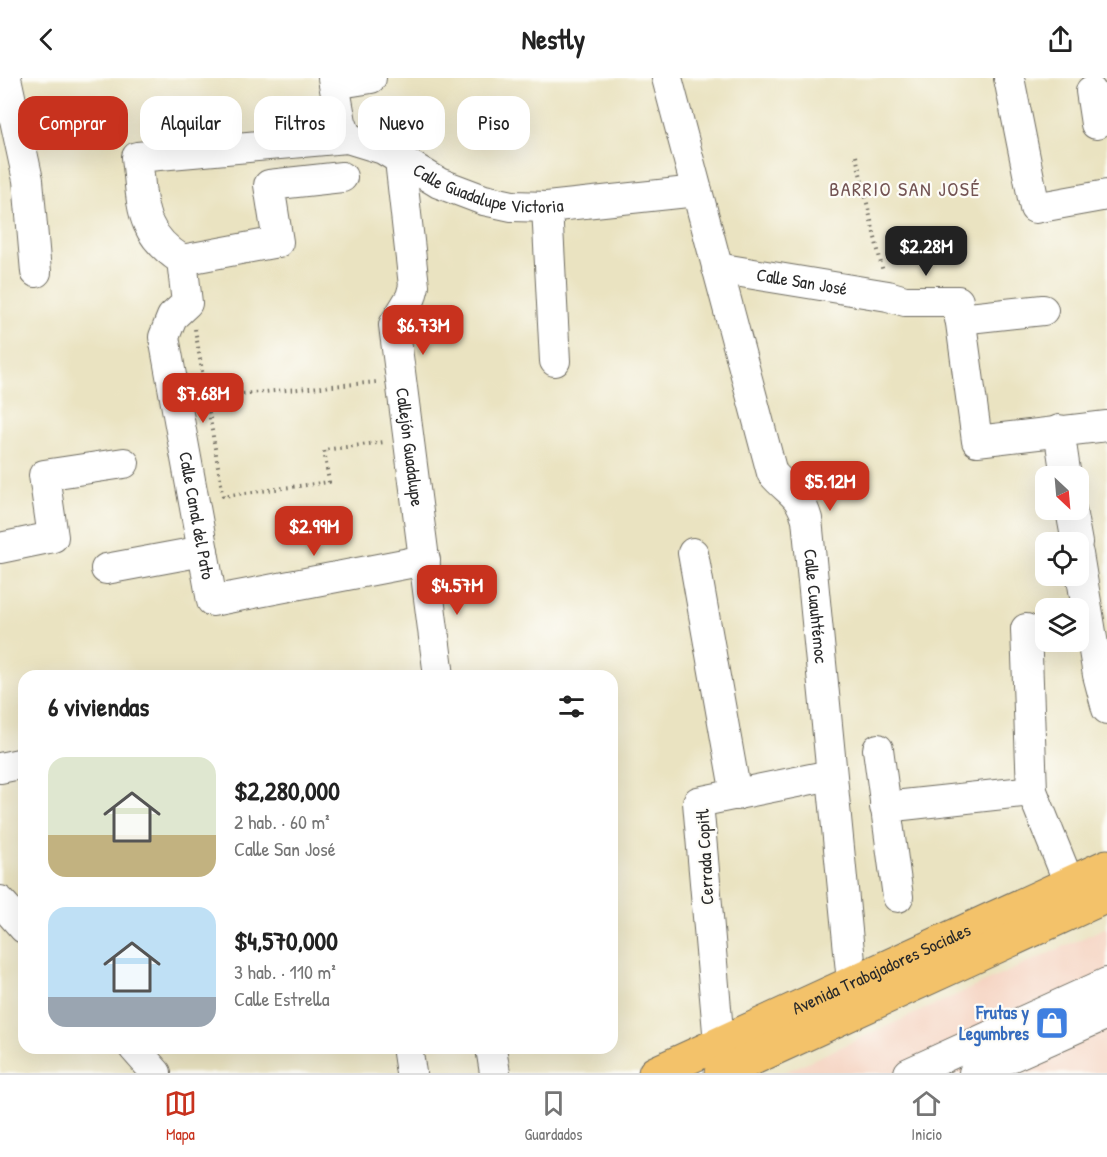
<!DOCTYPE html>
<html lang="es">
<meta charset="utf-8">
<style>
:root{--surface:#fff;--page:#f6f6f6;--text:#222;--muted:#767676;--line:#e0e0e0;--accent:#c8321e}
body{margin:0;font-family:"Patrick Hand",sans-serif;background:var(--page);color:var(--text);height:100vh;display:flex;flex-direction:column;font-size:22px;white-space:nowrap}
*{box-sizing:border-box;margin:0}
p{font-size:20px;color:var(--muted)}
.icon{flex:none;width:33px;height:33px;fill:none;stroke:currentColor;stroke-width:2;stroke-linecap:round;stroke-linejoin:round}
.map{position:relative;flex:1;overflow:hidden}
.drawer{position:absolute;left:18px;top:592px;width:600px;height:384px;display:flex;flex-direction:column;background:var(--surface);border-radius:18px;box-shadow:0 6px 24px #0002}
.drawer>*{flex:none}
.hud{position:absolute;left:18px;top:18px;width:600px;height:54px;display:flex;gap:12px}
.needle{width:39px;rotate:154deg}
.tools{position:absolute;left:1035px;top:388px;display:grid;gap:12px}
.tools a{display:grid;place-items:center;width:54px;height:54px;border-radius:12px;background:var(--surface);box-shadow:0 6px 24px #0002;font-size:30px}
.price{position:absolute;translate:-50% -51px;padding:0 14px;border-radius:12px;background:var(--accent);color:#fff;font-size:20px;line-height:39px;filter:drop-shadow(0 2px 3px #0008)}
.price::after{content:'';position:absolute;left:50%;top:36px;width:18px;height:14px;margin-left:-9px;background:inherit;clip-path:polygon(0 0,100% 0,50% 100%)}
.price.selected{background:#222;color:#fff}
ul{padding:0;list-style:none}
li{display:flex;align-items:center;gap:18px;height:150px;padding:0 30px}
li span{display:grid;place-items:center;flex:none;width:168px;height:120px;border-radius:18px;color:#555}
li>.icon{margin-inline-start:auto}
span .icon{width:72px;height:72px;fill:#fffc;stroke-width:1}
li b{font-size:26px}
h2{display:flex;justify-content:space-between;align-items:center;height:72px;padding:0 30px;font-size:26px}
.pill{padding:0 21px;border-radius:18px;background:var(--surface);box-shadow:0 6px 24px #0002;font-size:21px;line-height:54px}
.pill.selected{background:var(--accent);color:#fff}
header{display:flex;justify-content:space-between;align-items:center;height:78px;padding:0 30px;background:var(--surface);font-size:27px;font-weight:700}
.dock{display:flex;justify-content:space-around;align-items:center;height:84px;border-top:2px solid var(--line);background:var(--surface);font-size:16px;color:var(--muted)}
.dock a{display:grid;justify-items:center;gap:3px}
.dock .selected{color:var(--accent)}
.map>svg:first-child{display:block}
.built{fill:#f5d3c1}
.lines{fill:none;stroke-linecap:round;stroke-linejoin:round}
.minor-casing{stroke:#6e6b60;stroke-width:32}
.major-casing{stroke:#6e6b60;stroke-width:35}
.path{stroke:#6e6b60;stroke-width:4;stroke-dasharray:1.5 4.5;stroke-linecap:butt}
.minor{stroke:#fff;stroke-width:30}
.major{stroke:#f3c26a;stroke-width:33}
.labels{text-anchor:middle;stroke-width:4.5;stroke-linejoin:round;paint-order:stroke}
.street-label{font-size:18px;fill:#2b2b2b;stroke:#fdfcf7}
.shop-label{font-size:18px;font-weight:bold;fill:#366cbe;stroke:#fdfcf7;text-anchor:end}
.neighbourhood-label{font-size:20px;letter-spacing:1.5px;fill:#735453;stroke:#fdfcf7}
</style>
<header><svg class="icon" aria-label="back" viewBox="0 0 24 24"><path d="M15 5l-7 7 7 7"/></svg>Nestly<svg class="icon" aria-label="share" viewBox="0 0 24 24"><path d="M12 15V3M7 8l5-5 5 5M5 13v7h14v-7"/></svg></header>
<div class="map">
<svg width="1107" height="995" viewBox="0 0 1107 995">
<rect width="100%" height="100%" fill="#fdfcf7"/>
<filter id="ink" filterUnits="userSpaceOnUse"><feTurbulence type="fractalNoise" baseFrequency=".0167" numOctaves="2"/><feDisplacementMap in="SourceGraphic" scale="12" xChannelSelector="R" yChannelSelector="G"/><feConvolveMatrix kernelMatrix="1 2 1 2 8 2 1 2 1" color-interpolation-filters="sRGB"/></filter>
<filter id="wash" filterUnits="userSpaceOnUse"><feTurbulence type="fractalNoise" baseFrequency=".008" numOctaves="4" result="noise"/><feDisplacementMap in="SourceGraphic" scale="24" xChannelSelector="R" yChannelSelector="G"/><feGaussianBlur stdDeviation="1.35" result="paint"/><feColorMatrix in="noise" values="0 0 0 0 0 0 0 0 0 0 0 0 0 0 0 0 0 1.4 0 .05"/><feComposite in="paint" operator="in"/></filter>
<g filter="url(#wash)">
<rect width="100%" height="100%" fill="#eae3c1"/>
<path class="built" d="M1107 849V995H783Z"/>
</g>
<g filter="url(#ink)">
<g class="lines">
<defs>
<g id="minor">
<path d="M6 0 28 102 36 194"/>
<path d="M333 0 341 44 347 60"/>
<path id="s1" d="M667 0 772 395C789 415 799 414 807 441L852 904"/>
<path d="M1009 0 1035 130 1107 117"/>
<path d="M334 6 371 0"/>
<path d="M1091 13 1096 46"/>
<path id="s2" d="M400 82 414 208 411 219 394 247 439 598"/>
<path d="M547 129 555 283"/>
<path id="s3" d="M182 182C138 154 143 126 137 79L347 60 383 71 439 105 484 122 512 128 547 129 697 113"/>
<path id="s4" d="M182 182 187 225 172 239 164 259 212 523 425 482"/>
<path d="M182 182 278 164 269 107 342 99"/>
<path id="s5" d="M717 190 888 218 905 223H958L977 363 1107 348"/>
<path d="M960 241 1043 232"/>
<path d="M1059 352 1066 399"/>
<path d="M1071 432 1077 465"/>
<path d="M0 470 53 459 44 397 124 385"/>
<path d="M693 475 736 717"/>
<path d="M1078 476 1098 597 1107 631"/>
<path d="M106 491 203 473"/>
<path d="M1026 551 1032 713 1069 805"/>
<path d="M878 671 898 819"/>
<path d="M0 690 24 685"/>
<path d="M885 729 1032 713"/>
<path d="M0 823 24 850"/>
<path d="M719 965 698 724 831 697"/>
<path d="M134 970 156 995"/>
<path d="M491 970 495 995"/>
<path d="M408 975 411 995"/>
<path d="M909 995 1107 905"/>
<path d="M974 995 1107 936"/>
</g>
<g id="major">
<path id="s6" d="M655 995 1107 788"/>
<path d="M721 995 1107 818"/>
</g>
</defs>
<use href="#minor" class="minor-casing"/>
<use href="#major" class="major-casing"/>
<path class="path" d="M856 78 883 194
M195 251 223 418 329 404 324 372 384 364
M207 319 378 304"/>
<use href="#minor" class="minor"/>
<use href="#major" class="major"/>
</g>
</g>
<defs>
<symbol id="shop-square" viewBox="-11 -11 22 22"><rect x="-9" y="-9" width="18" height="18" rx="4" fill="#3f7fe0" stroke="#fdfcf7"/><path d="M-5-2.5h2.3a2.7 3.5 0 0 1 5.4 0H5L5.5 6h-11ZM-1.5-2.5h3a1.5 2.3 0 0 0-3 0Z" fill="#fff"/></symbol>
</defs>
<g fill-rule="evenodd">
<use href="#shop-square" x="1033" y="926" width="38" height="38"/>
</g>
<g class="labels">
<g class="street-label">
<text dy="6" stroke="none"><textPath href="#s3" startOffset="482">Calle Guadalupe Victoria</textPath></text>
<text dy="6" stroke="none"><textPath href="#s5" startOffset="86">Calle San José</textPath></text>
<text dy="6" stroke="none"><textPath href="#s2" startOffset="294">Callejón Guadalupe</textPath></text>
<text dy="6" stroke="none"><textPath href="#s4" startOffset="267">Calle Canal del Pato</textPath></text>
<text dy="6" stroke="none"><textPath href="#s1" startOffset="555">Calle Cuauhtémoc</textPath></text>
<text transform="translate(705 779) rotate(-93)" y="6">Cerrada Copitl</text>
<text dy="6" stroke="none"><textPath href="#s6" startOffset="249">Avenida Trabajadores Sociales</textPath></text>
</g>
<g class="shop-label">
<text x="1029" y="941">Frutas y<tspan x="1029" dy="21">Legumbres</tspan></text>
</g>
<g class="neighbourhood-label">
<text x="905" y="118">BARRIO SAN JOSÉ</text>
</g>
</g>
</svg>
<div class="tools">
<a><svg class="needle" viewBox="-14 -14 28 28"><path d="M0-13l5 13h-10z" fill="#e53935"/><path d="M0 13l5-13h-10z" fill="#767676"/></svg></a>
<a><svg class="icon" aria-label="locate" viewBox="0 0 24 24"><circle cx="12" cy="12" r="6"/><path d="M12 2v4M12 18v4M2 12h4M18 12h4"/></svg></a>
<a><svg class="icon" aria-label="layers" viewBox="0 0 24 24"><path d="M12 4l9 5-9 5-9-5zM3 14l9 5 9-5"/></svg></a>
</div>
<b class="price selected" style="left:926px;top:199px">$2.28M</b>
<b class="price" style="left:423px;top:278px">$6.73M</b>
<b class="price" style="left:203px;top:346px">$7.68M</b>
<b class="price" style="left:830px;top:434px">$5.12M</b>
<b class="price" style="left:314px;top:479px">$2.99M</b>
<b class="price" style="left:457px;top:538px">$4.57M</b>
<div class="hud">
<a class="pill selected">Comprar</a>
<a class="pill">Alquilar</a>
<a class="pill">Filtros</a>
<a class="pill">Nuevo</a>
<a class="pill">Piso</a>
</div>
<section class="drawer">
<h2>6 viviendas<svg class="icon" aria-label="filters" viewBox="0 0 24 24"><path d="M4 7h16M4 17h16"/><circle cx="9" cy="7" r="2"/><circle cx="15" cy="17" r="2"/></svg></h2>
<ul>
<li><span style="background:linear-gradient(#dfe7d0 65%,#c2b280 0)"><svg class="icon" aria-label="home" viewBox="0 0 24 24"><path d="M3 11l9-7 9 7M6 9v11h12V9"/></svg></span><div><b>$2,280,000</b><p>2 hab. · 60 m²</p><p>Calle San José</p></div></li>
<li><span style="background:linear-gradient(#bfe0f5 75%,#9aa5b1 0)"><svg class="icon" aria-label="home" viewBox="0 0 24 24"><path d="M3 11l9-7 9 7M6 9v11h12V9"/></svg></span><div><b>$4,570,000</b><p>3 hab. · 110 m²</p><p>Calle Estrella</p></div></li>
</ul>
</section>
</div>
<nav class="dock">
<a class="selected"><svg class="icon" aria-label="map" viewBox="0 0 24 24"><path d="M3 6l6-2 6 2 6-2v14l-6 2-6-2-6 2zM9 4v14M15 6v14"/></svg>Mapa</a>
<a><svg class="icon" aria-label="saved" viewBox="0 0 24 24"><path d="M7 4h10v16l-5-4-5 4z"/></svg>Guardados</a>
<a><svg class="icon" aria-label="home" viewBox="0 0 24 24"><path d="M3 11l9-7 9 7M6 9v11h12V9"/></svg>Inicio</a>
</nav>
